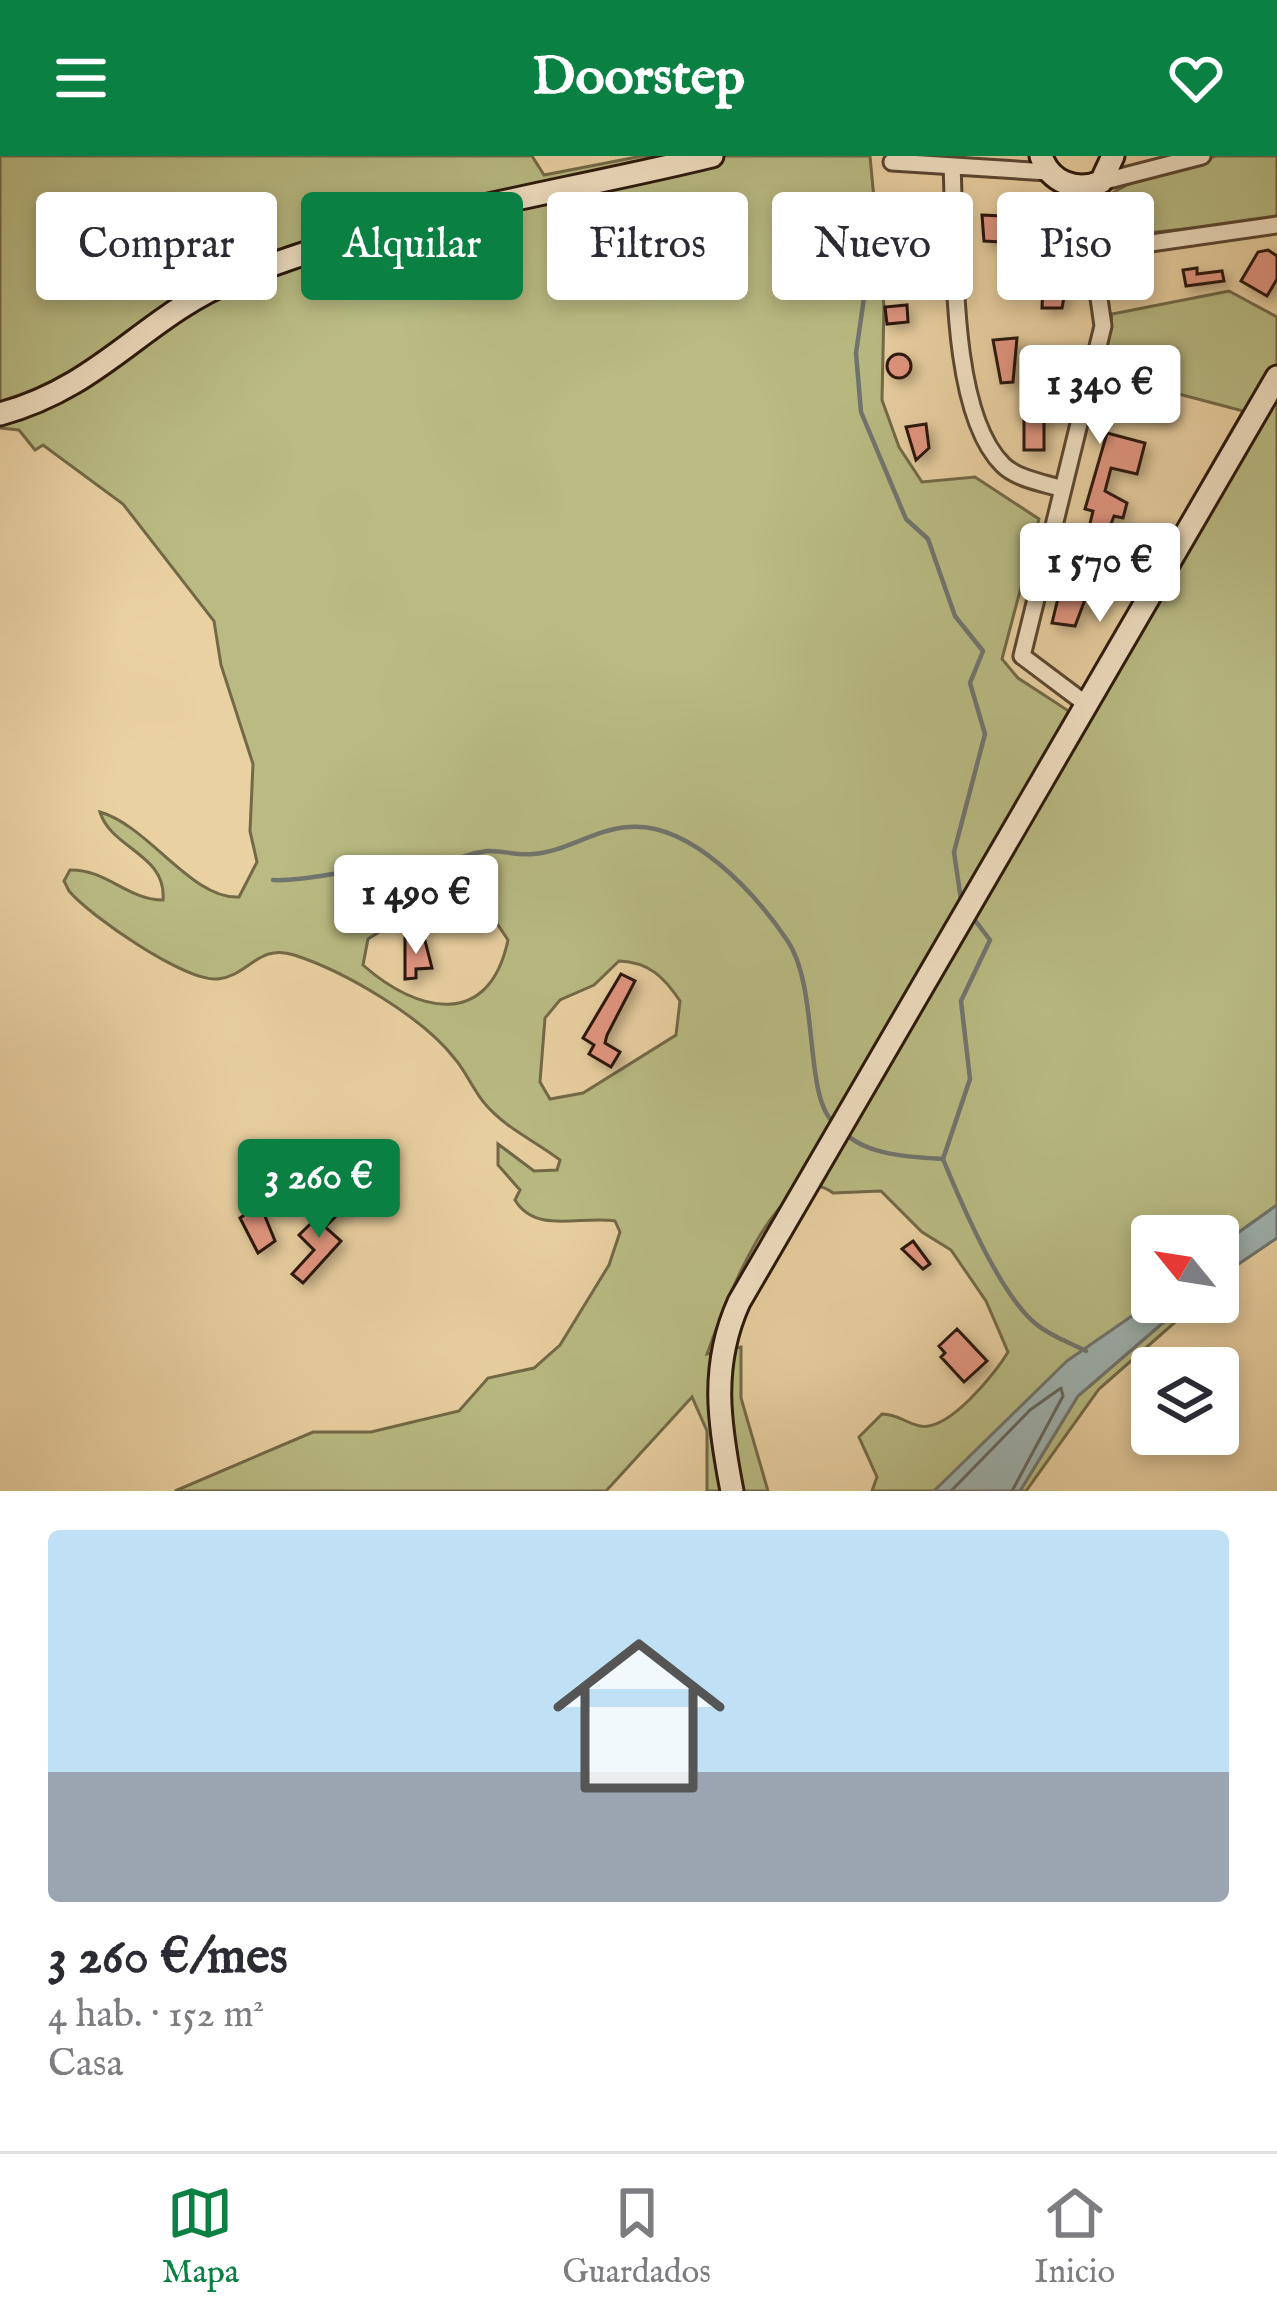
<!DOCTYPE html>
<html lang="es">
<meta charset="utf-8">
<style>
:root{--surface:#fff;--page:#f7f7f7;--text:#2b2b33;--muted:#7c7c81;--line:#e1e1e2;--accent:#0b8043}
body{margin:0;font-family:"IM FELL English",serif;background:var(--page);color:var(--text);height:100vh;display:flex;flex-direction:column;font-size:45px;white-space:nowrap}
*{box-sizing:border-box;margin:0}
p{font-size:39px;color:var(--muted)}
.icon{flex:none;width:66px;height:66px;fill:none;stroke:currentColor;stroke-width:2;stroke-linecap:round;stroke-linejoin:round}
.map{position:relative;height:1335px;overflow:hidden}
.drawer{display:flex;flex-direction:column;background:var(--surface);flex:1}
.drawer>*{flex:none}
.guide{position:absolute;left:36px;top:36px;width:1206px;height:108px;display:flex;gap:24px}
.needle{width:78px;rotate:300deg}
.buttons{position:absolute;left:1131px;top:1059px;display:grid;gap:24px}
.buttons a{display:grid;place-items:center;width:108px;height:108px;border-radius:12px;background:var(--surface);box-shadow:0 6px 18px #0003;font-size:60px}
.price{position:absolute;translate:-50% -102px;padding:0 27px;border-radius:12px;background:#fff;color:#222;font-size:39px;line-height:78px;filter:drop-shadow(0 3px 6px #0008)}
.price::after{content:'';position:absolute;left:50%;top:72px;width:36px;height:27px;margin-left:-18px;background:inherit;clip-path:polygon(0 0,100% 0,50% 100%)}
.price.current{background:var(--accent);color:#fff}
ul{padding:0;list-style:none}
li{display:grid;align-content:center;gap:24px;height:636px;padding:0 48px}
li span{display:grid;place-items:center;height:372px;border-radius:12px;color:#555}
li>.icon{margin-inline-start:auto}
span .icon{width:216px;height:216px;fill:#fffc;stroke-width:1}
li b{font-size:51px}
.tag{padding:0 42px;border-radius:12px;background:var(--surface);box-shadow:0 6px 18px #0003;font-size:42px;line-height:108px}
.tag.current{background:var(--accent);color:#fff}
header{display:flex;justify-content:space-between;align-items:center;height:156px;padding:0 48px;background:var(--accent);color:#fff;font-size:54px;font-weight:700}
.menu{display:flex;justify-content:space-around;align-items:center;height:168px;border-top:3px solid var(--line);background:var(--surface);font-size:33px;color:var(--muted)}
.menu a{display:grid;justify-items:center;gap:6px}
.menu .current{color:var(--accent)}
.map>svg:first-child{display:block}
.green{fill:#b9bb83;stroke:#726948;stroke-width:3;fill-rule:evenodd}
.water{fill:#9eb4b2;stroke:#707570;stroke-width:3}
.lines{fill:none;stroke-linecap:round;stroke-linejoin:round}
.shore{stroke:#64665f;stroke-width:3}
.stream{stroke:#707570;stroke-width:4.5}
.building{fill:#e19580;stroke:#2a170c;stroke-width:3;filter:url(#shadow)}
.street-casing{stroke:#5a4632;stroke-width:21}
.secondary-casing{stroke:#2a170c;stroke-width:27}
.street{stroke:#f1e1c3;stroke-width:15}
.secondary{stroke:#f1e1c3;stroke-width:21}
</style>
<header><svg class="icon" aria-label="menu" viewBox="0 0 24 24"><path d="M4 6h16M4 12h16M4 18h16"/></svg>Doorstep<svg class="icon" aria-label="heart" viewBox="0 0 24 24"><path d="M12 20l-8-8c-3-5 5-10 8-4 3-6 11-1 8 4z"/></svg></header>
<div class="map">
<svg width="1277" height="1335" viewBox="0 0 1277 1335">
<defs>
<filter id="shadow"><feDropShadow dx="5.5" dy="5.5" stdDeviation="6" flood-color="#0004"/></filter>
</defs>
<rect width="100%" height="100%" fill="#ead1a2"/>
<filter id="stains"><feTurbulence type="fractalNoise" baseFrequency=".00167" numOctaves="4"/><feColorMatrix values="0 0 0 0 .2 0 0 0 0 .09 0 0 0 0 .02 0 0 0 .5 -.17"/></filter>
<radialGradient id="worn" r=".72"><stop offset=".6" stop-color="#630" stop-opacity="0"/><stop offset="1" stop-color="#630" stop-opacity=".3"/></radialGradient>
<path class="green" d="M0 0H532L544 19 642 0H870L884 150 882 244 899 291 922 326 975 321 1039 363 1002 503 1018 522 1070 556 1243 255 1103 218 1112 158 1229 135 1277 161V1049L1218 1091V1080H1152V1146L934 1335H872L877 1321 859 1281 882 1258C897 1258 906 1267 920 1270 948 1276 995 1218 1008 1196L986 1145 951 1094 922 1076 881 1035 833 1037C780 995 720 1161 707 1198L741 1191V1242L768 1335H707V1275L692 1241 606 1335H175L313 1276H371L459 1255 488 1222 534 1212 560 1189 609 1109 620 1076 615 1065C582 1059 536 1079 515 1044L520 1034 498 1009V988L534 1015 557 1014 560 1004C535 985 507 973 486 949 474 936 467 917 455 903 423 861 344 815 294 799 259 787 248 820 218 823 185 826 90 760 69 735L64 725 70 714C106 713 128 744 163 744 167 698 111 693 100 656 149 670 192 744 239 741L257 706 250 675 253 608 221 509 214 465 123 348 43 289 35 294 19 274 0 272ZM432 759 496 766 508 784C489 874 417 857 363 809L368 783 389 770ZM619 805C649 806 664 821 680 845L676 879 583 937 550 943 540 926 545 862 560 844 594 829Z
M1216 0H1277V63L1119 80 1096 66 1100 44 1139 22Z
M1187 1146H1198L1099 1233 1026 1335H1020L1078 1240Z"/>
<path class="water" d="M1277 1049V1082L1218 1122V1091Z
M1152 1146H1187L1078 1240 1020 1335H934L1067 1205Z"/>
<g class="lines">
<path class="shore" d="M951 1335 1030 1254 1061 1232 1063 1240 1012 1335"/>
<path class="stream" d="M864 142 856 197 861 256 906 363 928 383 955 460 983 495 970 527 985 578 954 696 961 744
M273 724C308 726 343 713 373 714 388 715 403 723 418 719 442 711 461 698 487 695 502 694 517 700 533 698 565 696 595 673 629 671 691 666 755 737 787 784 820 832 803 940 834 967
M847 979C871 1000 913 1001 943 1003 961 1047 1000 1139 1036 1168 1050 1180 1069 1186 1086 1195
M943 1003 970 923 961 845 990 784 971 759"/>
</g>
<path class="building" d="M881 51 941 54V61L921 62 922 73 892 74 891 64 882 65Z
M982 59 1022 61 1021 87 984 85Z
M1268 94 1277 100V123L1267 140 1241 125 1258 96Z
M1047 108 1070 109 1062 152H1042L1043 129 1032 128V113L1047 114Z
M1197 112V118L1222 115 1224 125 1186 130 1183 114Z
M907 149 908 166 887 168 885 151Z
M1017 182 1013 226 1001 227 993 184Z
M887 210a12 12 0 1 1 24 0a12 12 0 1 1-24 0Z
M1121 229 1171 243 1167 261 1117 249Z
M1024 251 1044 252V294H1024Z
M926 268 929 292 916 304 906 271Z
M1107 277 1145 287 1137 318 1111 312 1105 335 1127 347 1123 362 1114 360 1106 381 1088 376 1093 355 1085 353Z
M1060 434 1086 441 1075 470 1052 467Z
M424 781 432 812 416 813V822L405 823V782Z
M621 818 635 825 607 879 605 887 620 896 611 911 589 898 594 889 583 882Z
M337 1042 346 1050 325 1071 341 1085 303 1127 292 1118 314 1094 299 1079Z
M260 1048 275 1085 258 1097 240 1062Z
M913 1085 930 1108 923 1113 902 1093Z
M957 1173 987 1205 964 1226 941 1201 945 1197 939 1190Z"/>
<g class="lines">
<defs>
<path id="street" d="M892 6 1048 16
M952 10C956 87 947 254 1003 309 1017 323 1044 327 1063 333
M1101 26 1202 0
M1083 31 1103 170 1022 500 1086 548
M1095 95 1277 69"/>
<path id="secondary" d="M1041 0C1050 26 1075 36 1101 26L1113 0
M0 258C103 230 144 160 235 123 384 62 556 38 712 0
M732 1335C719 1268 710 1210 739 1146L1277 221"/>
</defs>
<use href="#street" class="street-casing"/>
<use href="#secondary" class="secondary-casing"/>
<use href="#street" class="street"/>
<use href="#secondary" class="secondary"/>
</g>
<rect width="100%" height="100%" filter="url(#stains)"/>
<rect width="100%" height="100%" fill="url(#worn)"/>
</svg>
<div class="buttons">
<a><svg class="needle" viewBox="-14 -14 28 28"><path d="M0-13l5 13h-10z" fill="#e53935"/><path d="M0 13l5-13h-10z" fill="#7c7c81"/></svg></a>
<a><svg class="icon" aria-label="layers" viewBox="0 0 24 24"><path d="M12 4l9 5-9 5-9-5zM3 14l9 5 9-5"/></svg></a>
</div>
<b class="price" style="left:1100px;top:291px">1 340 €</b>
<b class="price" style="left:1100px;top:469px">1 570 €</b>
<b class="price" style="left:416px;top:801px">1 490 €</b>
<b class="price current" style="left:319px;top:1085px">3 260 €</b>
<div class="guide">
<a class="tag">Comprar</a>
<a class="tag current">Alquilar</a>
<a class="tag">Filtros</a>
<a class="tag">Nuevo</a>
<a class="tag">Piso</a>
</div>
</div>
<section class="drawer">
<ul>
<li><span style="background:linear-gradient(#bfe0f5 65%,#9aa5b1 0)"><svg class="icon" aria-label="home" viewBox="0 0 24 24"><path d="M3 11l9-7 9 7M6 9v11h12V9"/></svg></span><div><b>3 260 €/mes</b><p>4 hab. · 152 m²</p><p>Casa</p></div></li>
</ul>
</section>
<nav class="menu">
<a class="current"><svg class="icon" aria-label="map" viewBox="0 0 24 24"><path d="M3 6l6-2 6 2 6-2v14l-6 2-6-2-6 2zM9 4v14M15 6v14"/></svg>Mapa</a>
<a><svg class="icon" aria-label="saved" viewBox="0 0 24 24"><path d="M7 4h10v16l-5-4-5 4z"/></svg>Guardados</a>
<a><svg class="icon" aria-label="home" viewBox="0 0 24 24"><path d="M3 11l9-7 9 7M6 9v11h12V9"/></svg>Inicio</a>
</nav>
